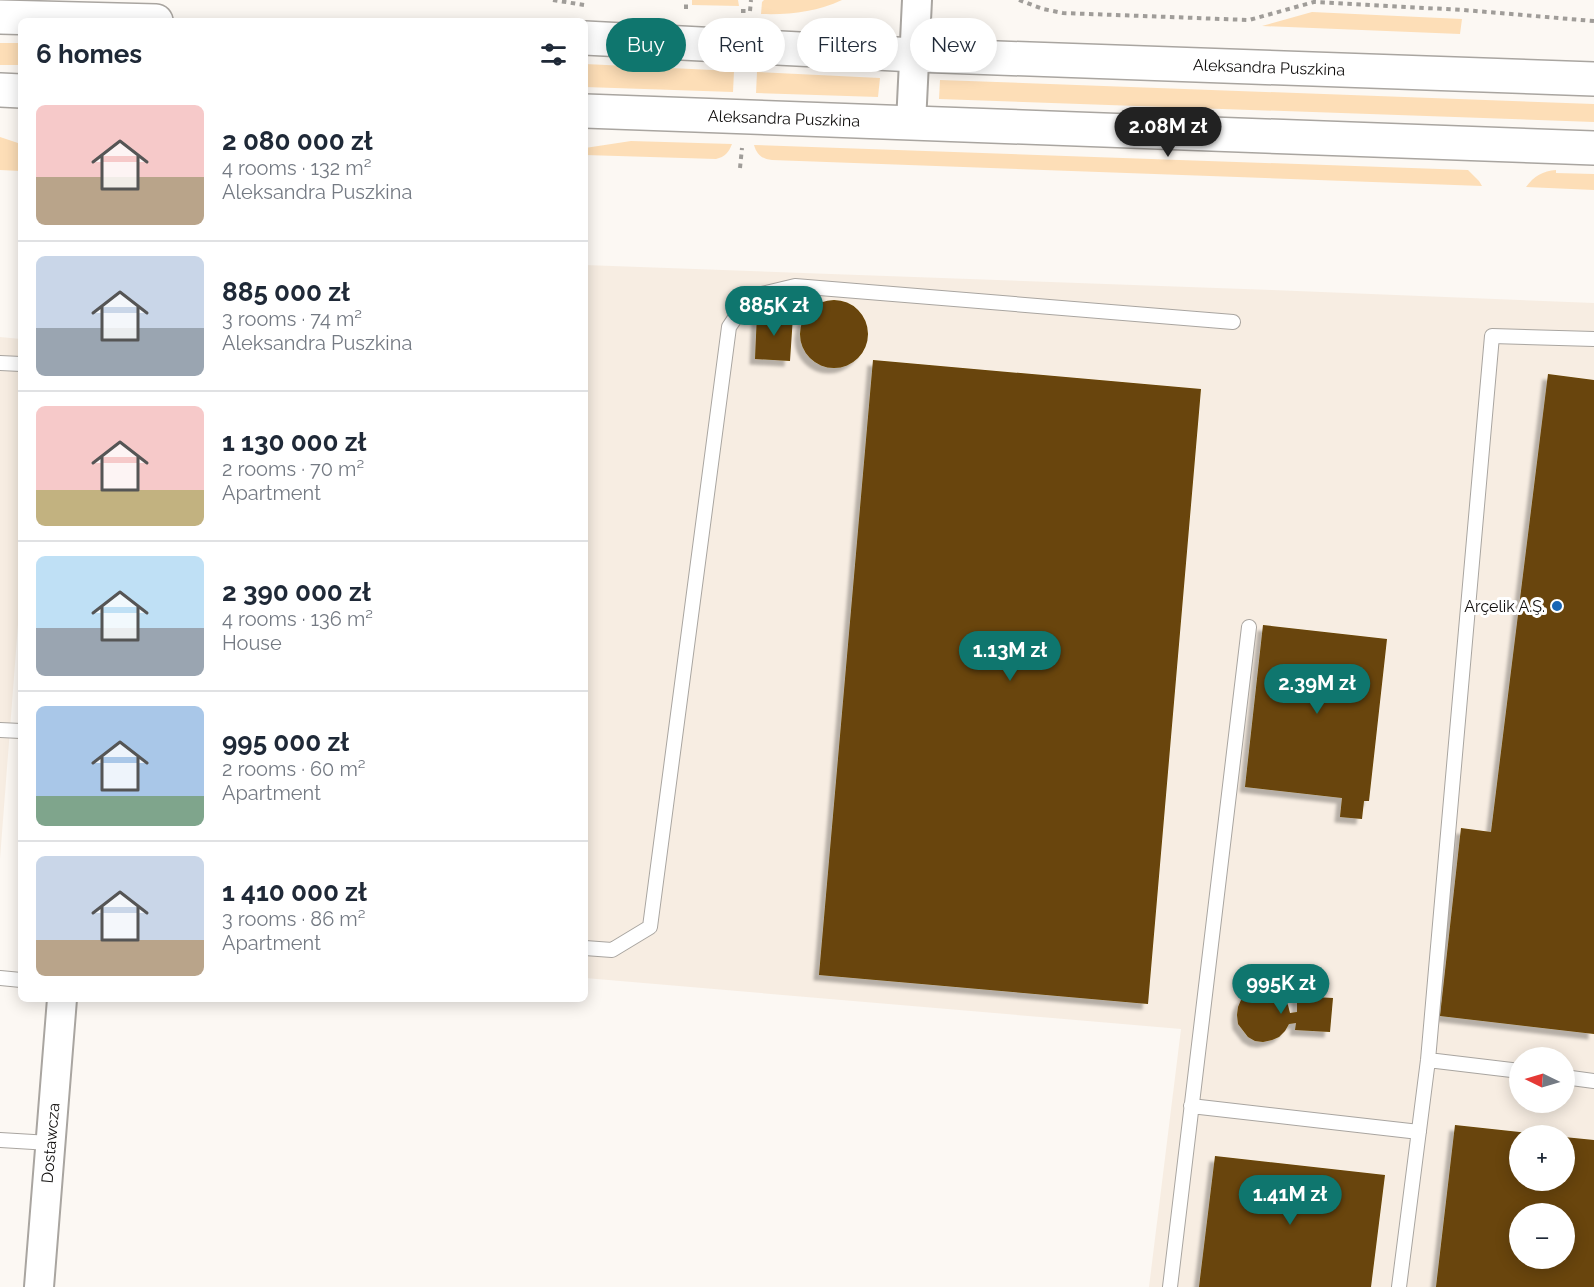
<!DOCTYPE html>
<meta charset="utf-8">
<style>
:root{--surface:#fff;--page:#f6f6f7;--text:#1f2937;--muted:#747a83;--line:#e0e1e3;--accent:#0f766e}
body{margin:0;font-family:Raleway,sans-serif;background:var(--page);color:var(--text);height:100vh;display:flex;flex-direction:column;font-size:22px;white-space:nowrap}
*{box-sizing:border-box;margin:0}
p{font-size:20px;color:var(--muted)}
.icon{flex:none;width:33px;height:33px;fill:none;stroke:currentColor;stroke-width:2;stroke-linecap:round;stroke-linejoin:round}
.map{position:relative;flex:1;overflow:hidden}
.panel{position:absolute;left:18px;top:18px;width:570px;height:984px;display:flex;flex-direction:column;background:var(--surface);border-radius:9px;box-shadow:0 3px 15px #0003}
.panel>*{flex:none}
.hud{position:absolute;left:606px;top:18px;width:570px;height:54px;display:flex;gap:12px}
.needle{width:39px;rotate:275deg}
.controls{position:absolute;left:1509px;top:1047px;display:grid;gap:12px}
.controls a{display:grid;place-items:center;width:66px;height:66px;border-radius:50%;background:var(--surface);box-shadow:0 3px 15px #0003;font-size:30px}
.price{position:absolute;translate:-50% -51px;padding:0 14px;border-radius:21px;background:var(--accent);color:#fff;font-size:20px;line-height:39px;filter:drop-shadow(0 2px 3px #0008)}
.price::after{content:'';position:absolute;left:50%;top:36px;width:18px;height:14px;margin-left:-9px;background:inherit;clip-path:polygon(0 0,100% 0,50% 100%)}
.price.on{background:#222;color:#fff}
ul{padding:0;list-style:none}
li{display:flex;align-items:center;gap:18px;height:150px;padding:0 18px}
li+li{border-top:2px solid var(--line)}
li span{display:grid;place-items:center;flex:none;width:168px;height:120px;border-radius:9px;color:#555}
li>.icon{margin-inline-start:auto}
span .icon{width:72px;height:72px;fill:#fffc;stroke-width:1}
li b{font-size:26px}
h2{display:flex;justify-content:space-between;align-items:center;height:72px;padding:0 18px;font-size:26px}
.chip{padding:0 21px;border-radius:27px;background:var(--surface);box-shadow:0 3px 15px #0003;font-size:21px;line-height:54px}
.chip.on{background:var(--accent);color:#fff}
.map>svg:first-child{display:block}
.built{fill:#f7ede2;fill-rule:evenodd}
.green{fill:#fddeb7}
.building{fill:#694507;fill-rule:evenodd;filter:url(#shadow)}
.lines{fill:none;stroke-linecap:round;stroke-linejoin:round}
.service-casing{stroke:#a9a5a0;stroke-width:16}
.minor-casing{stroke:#a9a5a0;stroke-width:32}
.secondary-casing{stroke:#a9a5a0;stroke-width:36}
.path{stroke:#a09d99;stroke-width:4;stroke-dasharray:4.5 4.5;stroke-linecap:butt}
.service{stroke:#fff;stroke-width:14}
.minor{stroke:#fff;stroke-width:28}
.secondary{stroke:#fff;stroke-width:33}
.poi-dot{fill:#1865b4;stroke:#fff;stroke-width:2}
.labels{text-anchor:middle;stroke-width:6;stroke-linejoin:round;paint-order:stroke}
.street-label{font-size:16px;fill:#100e0d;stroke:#fff}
.poi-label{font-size:16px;fill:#100e0d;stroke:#fff;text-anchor:end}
</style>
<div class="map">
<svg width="1594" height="1287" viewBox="0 0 1594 1287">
<defs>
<filter id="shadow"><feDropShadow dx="-5.5" dy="5.5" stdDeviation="1.5" flood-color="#0004"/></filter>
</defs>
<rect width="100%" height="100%" fill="#fcf8f3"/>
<path class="built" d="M585 265 1272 290 1594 303V1287H1149L1181 1029 585 978ZM1520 1058H1564V1102H1520ZM1520 1136H1564V1180H1520ZM1520 1214H1564V1258H1520Z
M0 337 21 339V586L0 859Z"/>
<path class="green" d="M692 0H738L739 6 692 5Z
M764 0H842C816 12 789 15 761 14L762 2Z
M1312 12 1462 19 1460 34 1262 26Z
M0 43H21V65H0Z
M585 64 734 71 733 92 585 87Z
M757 72 880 78 878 97 756 93Z
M940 80 1594 104V122L939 99Z
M0 137 21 144V171L0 170Z
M631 141 732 144C729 152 725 157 716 159L585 155V148Z
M754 145 1468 170 1479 181 1482 186 772 160C762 159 757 155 754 145Z
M1556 170V173L1594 174V190L1526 187C1534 176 1543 171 1556 170Z"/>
<path class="building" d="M800 334a34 34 0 1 1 68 0a34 34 0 1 1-68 0Z
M757 314 793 316 790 361 755 359Z
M873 360 1201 389 1148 1004 819 975Z
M1548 374 1594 380V1034L1440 1016 1461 828 1491 832Z
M1263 625 1387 639 1369 801H1364L1362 819 1340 817 1342 798 1245 787Z
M1262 988 1271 989 1284 998 1288 1005 1290 1013 1297 1012V996L1333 998 1330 1032 1295 1030 1296 1023 1289 1024 1285 1031 1279 1037 1272 1040 1263 1042 1255 1041 1248 1037 1238 1024 1237 1015 1238 1007 1241 1000 1247 994 1254 990Z
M1455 1125 1538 1134V1136H1520V1180H1564V1137L1594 1140V1287H1436ZM1520 1214H1564V1258H1520Z
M1215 1156 1385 1175 1371 1287H1199Z"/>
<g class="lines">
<defs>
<path id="service" d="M0 363 21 364
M0 730 21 731
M585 948 612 950 650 927 729 327 741 309 753 296 795 286 1233 322
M0 978 21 980
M1428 1060 1520 1071
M1564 1077 1594 1081
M1191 1106 1419 1132
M0 1140 50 1143
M1170 1287 1249 627
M1399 1287 1428 1060 1492 336 1594 339"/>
<path id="minor" d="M911 123 917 0
M39 1287 62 999"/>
<path id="secondary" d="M0 17 156 21
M585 38 915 55 1594 79
M0 90 21 91
M585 111 1594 148"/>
</defs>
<use href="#service" class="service-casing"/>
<use href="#minor" class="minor-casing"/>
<use href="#secondary" class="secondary-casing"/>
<path class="path" d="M553 0 584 5
M1019 0 1043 9 1063 13 1249 20 1314 2 1463 10 1594 21
M686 9V0
M741 11H750L751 0
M740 168 742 148"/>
<use href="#service" class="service"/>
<use href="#minor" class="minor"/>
<use href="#secondary" class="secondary"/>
</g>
<circle class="poi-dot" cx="1557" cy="606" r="6"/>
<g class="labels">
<g class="street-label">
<text transform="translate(1269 67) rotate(2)" y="6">Aleksandra Puszkina</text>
<text transform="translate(784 118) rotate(2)" y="6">Aleksandra Puszkina</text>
<text transform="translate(50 1143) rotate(-85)" y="6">Dostawcza</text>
</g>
<g class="poi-label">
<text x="1545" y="612">Arçelik A.Ş.</text>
</g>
</g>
</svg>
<div class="controls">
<a><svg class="needle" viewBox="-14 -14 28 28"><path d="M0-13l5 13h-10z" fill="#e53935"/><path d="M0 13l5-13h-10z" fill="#747a83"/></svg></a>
<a>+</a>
<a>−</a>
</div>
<b class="price on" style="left:1168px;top:158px">2.08M zł</b>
<b class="price" style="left:774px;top:337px">885K zł</b>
<b class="price" style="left:1010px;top:682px">1.13M zł</b>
<b class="price" style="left:1317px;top:715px">2.39M zł</b>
<b class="price" style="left:1281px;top:1015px">995K zł</b>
<b class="price" style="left:1290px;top:1226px">1.41M zł</b>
<div class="hud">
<a class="chip on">Buy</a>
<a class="chip">Rent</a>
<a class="chip">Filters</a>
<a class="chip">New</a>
</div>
<section class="panel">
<h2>6 homes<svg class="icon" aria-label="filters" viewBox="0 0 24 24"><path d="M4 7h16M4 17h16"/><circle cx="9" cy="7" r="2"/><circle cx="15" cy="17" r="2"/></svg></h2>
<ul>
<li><span style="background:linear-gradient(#f6c9c9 60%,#b9a48a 0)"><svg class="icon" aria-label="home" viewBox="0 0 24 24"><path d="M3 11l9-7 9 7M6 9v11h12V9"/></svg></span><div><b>2 080 000 zł</b><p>4 rooms · 132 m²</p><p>Aleksandra Puszkina</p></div></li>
<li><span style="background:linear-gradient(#c9d6e8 60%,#9aa5b1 0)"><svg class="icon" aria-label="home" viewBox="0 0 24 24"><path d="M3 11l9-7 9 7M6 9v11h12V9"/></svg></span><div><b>885 000 zł</b><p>3 rooms · 74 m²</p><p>Aleksandra Puszkina</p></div></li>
<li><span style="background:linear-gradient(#f6c9c9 70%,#c2b280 0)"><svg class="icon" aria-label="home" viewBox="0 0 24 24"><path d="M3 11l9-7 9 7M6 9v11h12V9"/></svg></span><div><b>1 130 000 zł</b><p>2 rooms · 70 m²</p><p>Apartment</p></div></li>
<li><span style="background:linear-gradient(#bfe0f5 60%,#9aa5b1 0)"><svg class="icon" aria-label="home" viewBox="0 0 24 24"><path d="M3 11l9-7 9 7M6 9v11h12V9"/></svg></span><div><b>2 390 000 zł</b><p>4 rooms · 136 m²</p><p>House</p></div></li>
<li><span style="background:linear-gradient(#a9c7e8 75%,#7fa58c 0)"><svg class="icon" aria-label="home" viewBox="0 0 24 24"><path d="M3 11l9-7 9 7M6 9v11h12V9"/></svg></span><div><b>995 000 zł</b><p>2 rooms · 60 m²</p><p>Apartment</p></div></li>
<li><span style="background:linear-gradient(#c9d6e8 70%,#b9a48a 0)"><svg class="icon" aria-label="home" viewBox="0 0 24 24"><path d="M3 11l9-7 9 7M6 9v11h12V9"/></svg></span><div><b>1 410 000 zł</b><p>3 rooms · 86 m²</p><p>Apartment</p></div></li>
</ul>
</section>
</div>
